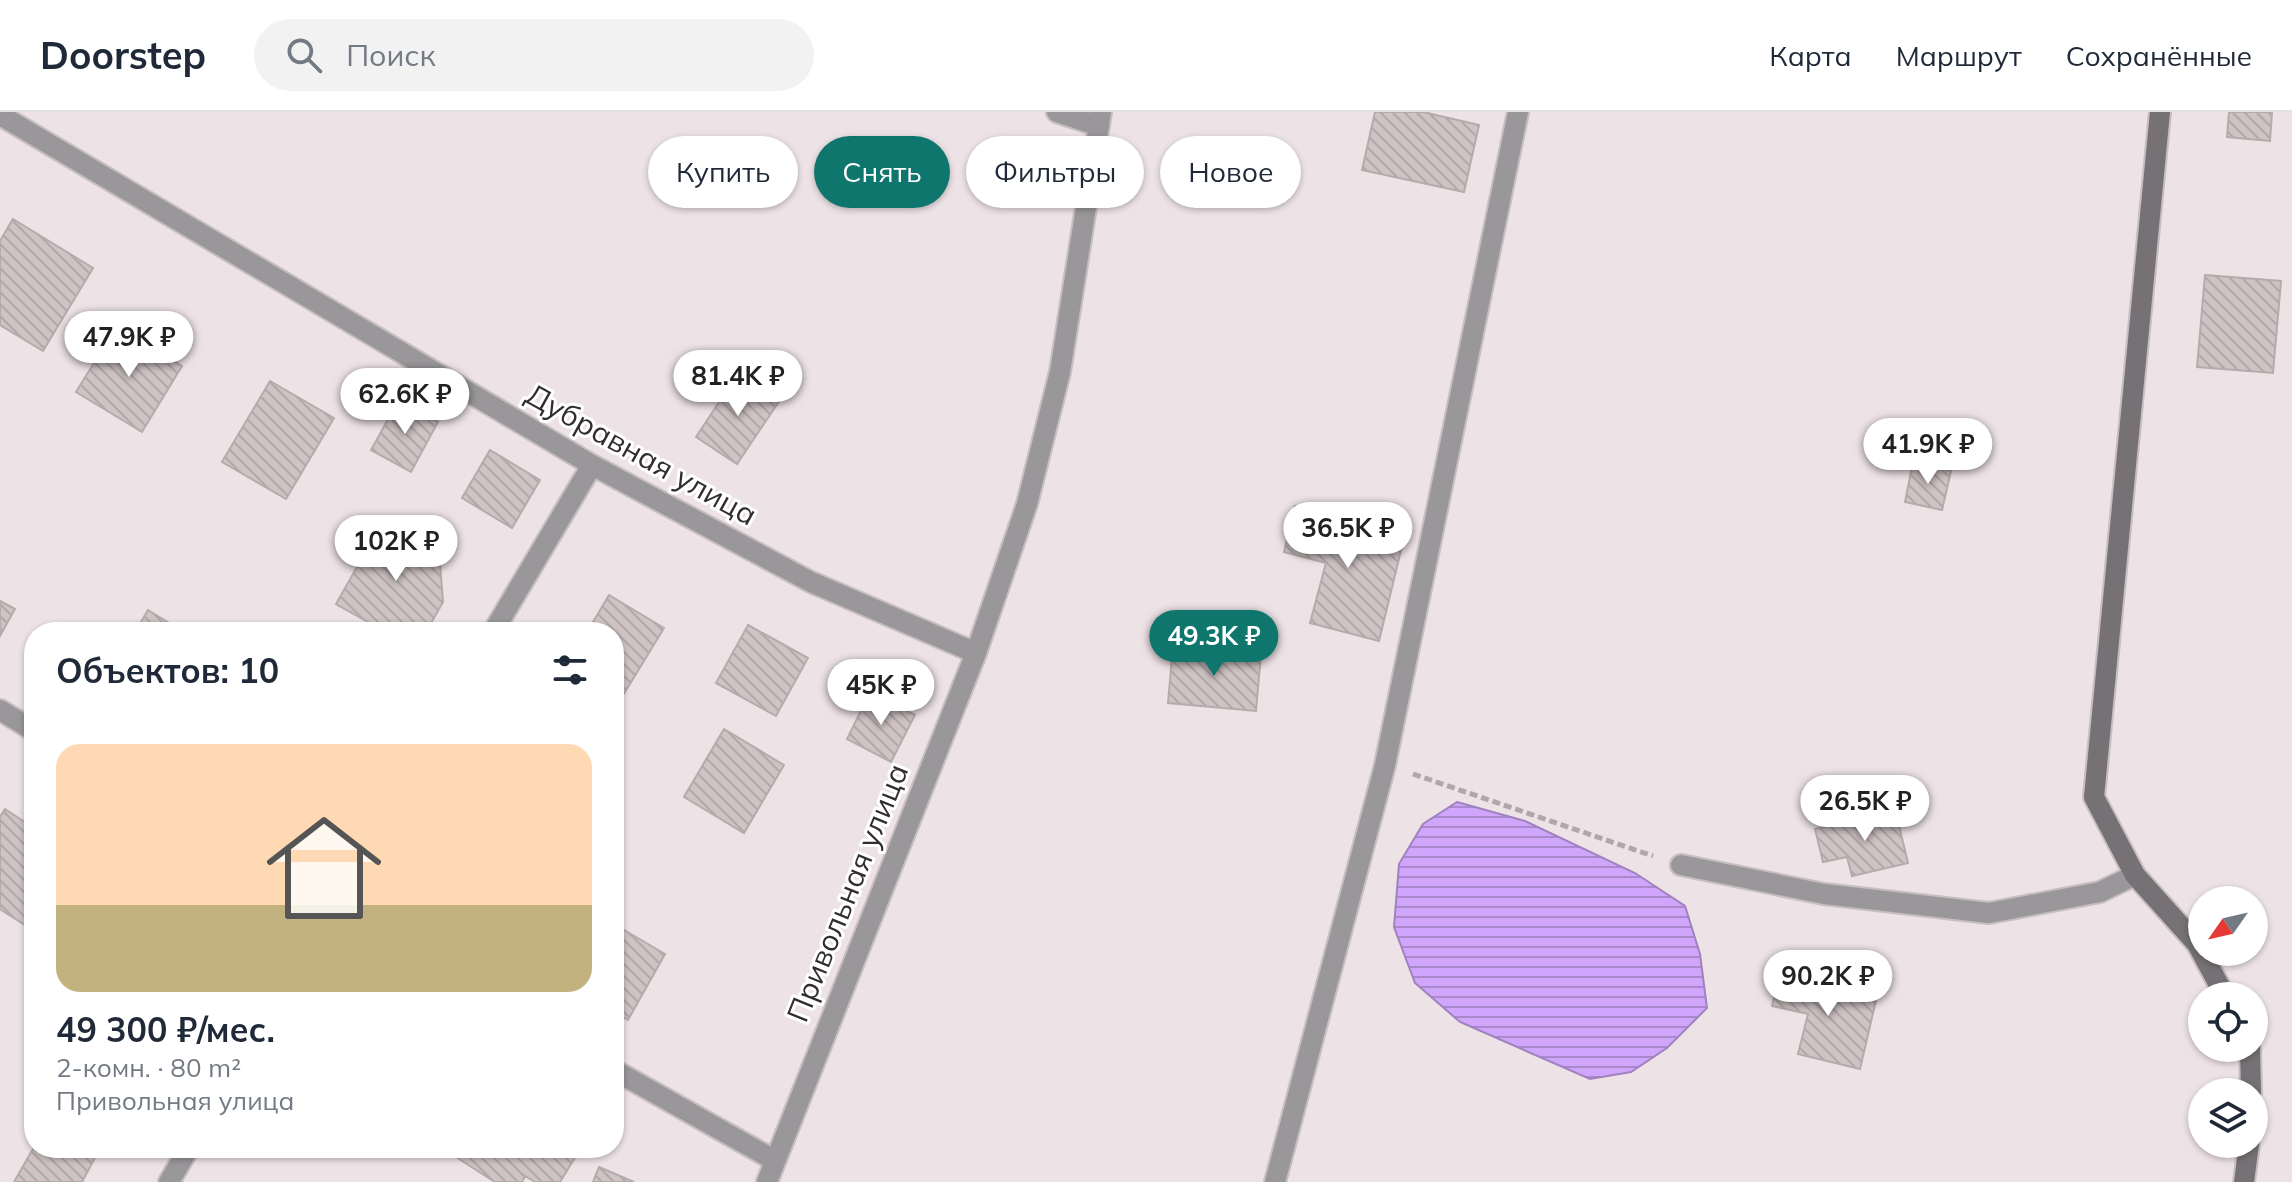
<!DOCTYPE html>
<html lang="ru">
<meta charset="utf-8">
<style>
:root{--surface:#fff;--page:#f2f2f3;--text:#1f2937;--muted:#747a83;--line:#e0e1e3;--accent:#0f766e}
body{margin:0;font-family:Mulish,sans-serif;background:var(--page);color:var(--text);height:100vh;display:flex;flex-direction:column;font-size:30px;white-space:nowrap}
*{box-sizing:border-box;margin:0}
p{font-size:26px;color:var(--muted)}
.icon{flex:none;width:44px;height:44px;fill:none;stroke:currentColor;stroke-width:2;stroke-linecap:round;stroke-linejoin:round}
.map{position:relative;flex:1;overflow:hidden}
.panel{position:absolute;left:24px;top:510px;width:600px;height:536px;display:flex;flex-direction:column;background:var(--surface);border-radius:32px;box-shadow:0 2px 6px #0004}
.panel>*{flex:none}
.guide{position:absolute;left:648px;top:24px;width:760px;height:72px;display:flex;gap:16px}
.needle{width:52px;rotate:236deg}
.fabs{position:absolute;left:2188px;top:774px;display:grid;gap:16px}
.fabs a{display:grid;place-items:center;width:80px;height:80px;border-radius:50%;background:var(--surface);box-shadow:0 2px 6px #0004;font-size:40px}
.price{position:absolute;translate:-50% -68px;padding:0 18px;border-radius:28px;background:#fff;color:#222;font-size:26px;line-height:52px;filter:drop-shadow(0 2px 4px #0008)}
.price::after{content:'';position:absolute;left:50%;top:48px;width:24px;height:18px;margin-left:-12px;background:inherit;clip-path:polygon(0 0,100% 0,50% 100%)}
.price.selected{background:var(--accent);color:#fff}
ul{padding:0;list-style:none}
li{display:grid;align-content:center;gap:16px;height:424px;padding:0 32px}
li+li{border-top:2px solid var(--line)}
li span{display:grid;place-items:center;height:248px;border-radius:24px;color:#555}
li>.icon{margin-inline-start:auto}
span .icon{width:144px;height:144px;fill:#fffc;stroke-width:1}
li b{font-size:34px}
h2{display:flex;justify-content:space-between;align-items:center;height:96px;padding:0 32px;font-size:34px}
.chip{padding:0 28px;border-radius:36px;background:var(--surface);box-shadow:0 2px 6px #0004;font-size:28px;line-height:72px}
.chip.selected{background:var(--accent);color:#fff}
header{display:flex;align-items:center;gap:48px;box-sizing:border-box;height:112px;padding:0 40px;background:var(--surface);border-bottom:2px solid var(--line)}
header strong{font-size:38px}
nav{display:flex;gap:44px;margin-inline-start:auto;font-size:28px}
.search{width:560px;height:72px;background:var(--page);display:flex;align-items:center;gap:20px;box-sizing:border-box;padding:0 28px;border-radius:44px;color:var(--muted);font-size:30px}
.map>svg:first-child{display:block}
.water{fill:url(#water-rules);stroke:#a082be;stroke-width:2}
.building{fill:url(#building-back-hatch);stroke:#b6abab;stroke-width:2}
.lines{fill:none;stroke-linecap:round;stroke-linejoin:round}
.lane-casing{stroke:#c7bec1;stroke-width:24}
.street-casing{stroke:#c7bec1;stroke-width:24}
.secondary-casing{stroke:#c7bec1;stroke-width:24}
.path{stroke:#b0a7ab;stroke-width:5;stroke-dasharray:8 4;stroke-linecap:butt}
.lane{stroke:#9a979a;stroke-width:20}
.street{stroke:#9a979a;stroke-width:20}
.secondary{stroke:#767175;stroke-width:20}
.labels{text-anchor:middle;stroke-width:6;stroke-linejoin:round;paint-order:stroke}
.street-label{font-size:30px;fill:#312d2f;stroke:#fff}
</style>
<header>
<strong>Doorstep</strong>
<div class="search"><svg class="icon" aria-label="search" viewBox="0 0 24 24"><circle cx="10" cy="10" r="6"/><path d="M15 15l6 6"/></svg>Поиск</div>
<nav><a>Карта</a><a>Маршрут</a><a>Сохранённые</a></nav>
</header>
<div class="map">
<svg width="2292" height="1070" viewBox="0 0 2292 1070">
<defs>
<pattern id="water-rules" width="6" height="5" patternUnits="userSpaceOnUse" patternTransform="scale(2)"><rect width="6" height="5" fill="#cfa6fb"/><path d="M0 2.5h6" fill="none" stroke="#a988cc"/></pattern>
<pattern id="building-back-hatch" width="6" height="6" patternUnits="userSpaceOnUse" patternTransform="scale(2)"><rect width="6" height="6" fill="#cfc3c4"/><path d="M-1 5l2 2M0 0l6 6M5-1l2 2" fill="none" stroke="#b2a8a9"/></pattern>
</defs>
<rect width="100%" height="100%" fill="#ede2e6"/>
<path class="water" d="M1457 690 1525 709 1635 761 1685 794 1700 842 1707 896 1667 936 1631 960 1590 967 1460 910 1415 871 1394 815 1399 752 1423 712Z"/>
<path class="building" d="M1375 0H1423L1479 13 1464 80 1362 58Z
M2229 0H2272L2270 29 2227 25Z
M13 107 93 156 43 239 0 213V129Z
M2205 163 2281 169 2273 261 2197 255Z
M117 214 182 254 142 320 76 280Z
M739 260 780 288 737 352 696 325Z
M270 269 334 306 286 387 222 350Z
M398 289 438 310 411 360 371 338Z
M490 338 540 368 512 416 462 386Z
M1913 350 1951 359 1942 398 1905 390Z
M1295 394 1405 422 1379 529 1310 511 1326 451 1284 440Z
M384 407 439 438 443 490 426 520H386L336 492Z
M609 483 664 516 614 598V520H587Z
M0 489 15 497 0 524Z
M148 498 184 520H135Z
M748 513 808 546 776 604 716 571Z
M1173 534 1261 542 1256 599 1168 591Z
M870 580 915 603 891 650 847 627Z
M724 617 784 653 744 721 684 685Z
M5 697 34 716V819L0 797V705Z
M1895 697 1908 751 1852 764 1847 745 1823 750 1815 717Z
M614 812 665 842 628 908 614 900Z
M1780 860 1877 884 1860 957 1798 942 1808 902 1772 894Z
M34 1035 87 1036 97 1042 82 1070H14Z
M442 1036H581L560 1070H535L525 1064 522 1070H495Z
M599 1055 634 1070H593Z"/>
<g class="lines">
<defs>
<path id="lane" d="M1057 0 1099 14
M1681 753 1824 782 1989 801 2100 780 2135 763"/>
<path id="street" d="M0 3 592 353 811 470 976 541
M493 520 592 353
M0 598 34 619
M614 958 774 1048
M169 1070 189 1036
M767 1070 976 541 1027 392 1060 260 1101 0
M1275 1070 1385 653 1518 0"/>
<path id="secondary" d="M2160 0 2094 685 2135 763 2197 832 2225 884
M2250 936 2251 980
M2244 1070 2249 1032"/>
</defs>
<use href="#lane" class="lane-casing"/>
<use href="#street" class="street-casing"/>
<use href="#secondary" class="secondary-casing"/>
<path class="path" d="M1413 662 1653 744"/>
<use href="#lane" class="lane"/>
<use href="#street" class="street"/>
<use href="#secondary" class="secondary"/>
</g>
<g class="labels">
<g class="street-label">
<text transform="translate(641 343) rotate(29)" y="10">Дубравная улица</text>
<text transform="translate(848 781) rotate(-68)" y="10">Привольная улица</text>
</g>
</g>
</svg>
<div class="fabs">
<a><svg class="needle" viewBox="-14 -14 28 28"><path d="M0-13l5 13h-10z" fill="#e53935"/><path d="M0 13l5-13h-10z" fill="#747a83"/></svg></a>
<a><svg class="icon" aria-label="locate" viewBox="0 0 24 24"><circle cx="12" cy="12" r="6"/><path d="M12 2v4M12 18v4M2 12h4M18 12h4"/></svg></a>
<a><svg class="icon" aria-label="layers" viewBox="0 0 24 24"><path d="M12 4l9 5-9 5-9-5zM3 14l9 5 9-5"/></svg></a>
</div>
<b class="price" style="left:129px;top:267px">47.9K ₽</b>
<b class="price" style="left:738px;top:306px">81.4K ₽</b>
<b class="price" style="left:405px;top:324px">62.6K ₽</b>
<b class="price" style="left:1928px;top:374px">41.9K ₽</b>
<b class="price" style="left:1348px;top:458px">36.5K ₽</b>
<b class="price" style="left:396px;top:471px">102K ₽</b>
<b class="price selected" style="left:1214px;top:566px">49.3K ₽</b>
<b class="price" style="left:881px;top:615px">45K ₽</b>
<b class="price" style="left:1865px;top:731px">26.5K ₽</b>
<b class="price" style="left:1828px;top:906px">90.2K ₽</b>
<div class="guide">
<a class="chip">Купить</a>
<a class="chip selected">Снять</a>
<a class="chip">Фильтры</a>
<a class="chip">Новое</a>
</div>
<section class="panel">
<h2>Объектов: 10<svg class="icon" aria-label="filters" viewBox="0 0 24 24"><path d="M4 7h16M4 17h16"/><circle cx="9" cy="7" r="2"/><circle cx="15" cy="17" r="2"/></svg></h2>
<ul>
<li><span style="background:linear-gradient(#ffd9b3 65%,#c2b280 0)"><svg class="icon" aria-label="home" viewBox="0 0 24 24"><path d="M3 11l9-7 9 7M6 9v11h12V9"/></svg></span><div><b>49 300 ₽/мес.</b><p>2-комн. · 80 m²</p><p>Привольная улица</p></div></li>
</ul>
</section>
</div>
